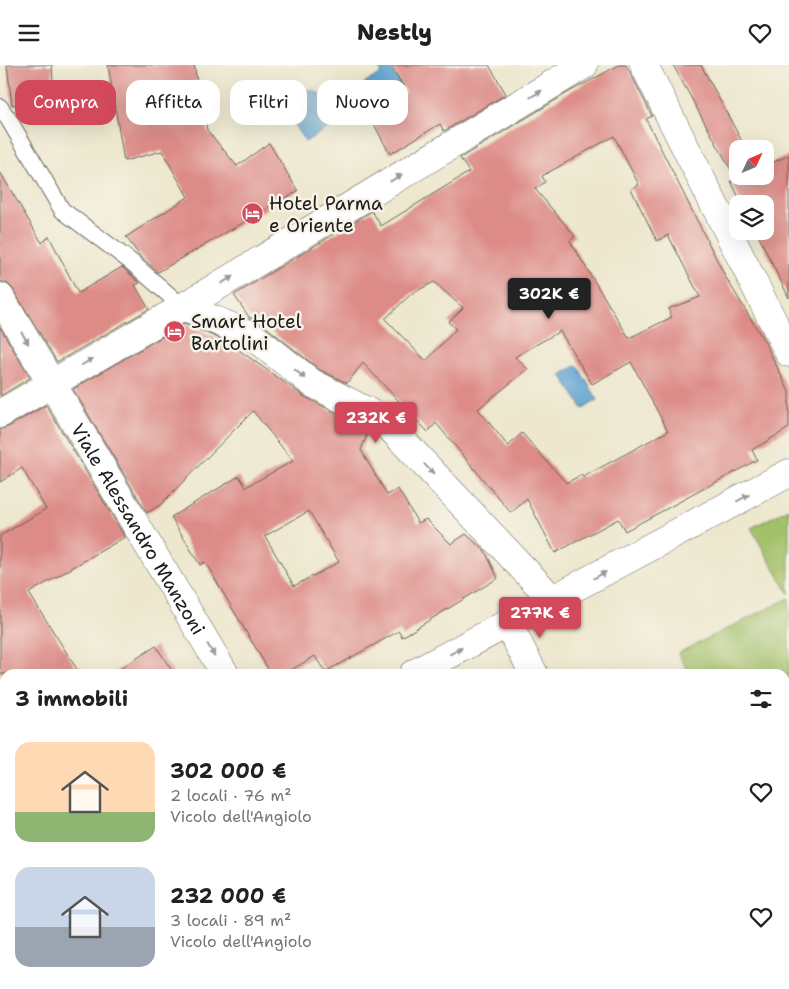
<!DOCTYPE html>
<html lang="it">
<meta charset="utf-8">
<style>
:root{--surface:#fff;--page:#f6f6f6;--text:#202124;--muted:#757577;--accent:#d1495b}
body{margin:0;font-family:"Shantell Sans",sans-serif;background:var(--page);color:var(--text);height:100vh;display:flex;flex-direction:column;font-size:19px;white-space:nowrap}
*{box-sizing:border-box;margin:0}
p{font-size:16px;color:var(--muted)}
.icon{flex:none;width:28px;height:28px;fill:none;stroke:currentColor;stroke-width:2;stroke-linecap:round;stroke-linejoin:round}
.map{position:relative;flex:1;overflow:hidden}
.panel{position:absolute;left:0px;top:604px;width:790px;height:321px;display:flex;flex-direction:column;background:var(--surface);border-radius:15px 15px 0 0;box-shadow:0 5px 20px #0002}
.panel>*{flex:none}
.banner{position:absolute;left:15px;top:15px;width:500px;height:45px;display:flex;gap:10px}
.needle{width:32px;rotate:46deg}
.tools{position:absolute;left:729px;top:75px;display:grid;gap:10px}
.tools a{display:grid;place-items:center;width:45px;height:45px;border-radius:10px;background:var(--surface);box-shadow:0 5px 20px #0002;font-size:25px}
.price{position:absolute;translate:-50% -42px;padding:0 11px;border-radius:5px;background:var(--accent);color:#fff;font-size:16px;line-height:32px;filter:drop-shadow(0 1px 2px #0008)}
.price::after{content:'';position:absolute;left:50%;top:30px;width:15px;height:11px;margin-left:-8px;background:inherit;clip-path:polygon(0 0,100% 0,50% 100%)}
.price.current{background:#222;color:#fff}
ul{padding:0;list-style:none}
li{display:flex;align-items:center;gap:15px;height:125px;padding:0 15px}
li span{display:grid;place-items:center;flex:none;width:140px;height:100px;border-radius:15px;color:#555}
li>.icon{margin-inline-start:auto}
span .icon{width:60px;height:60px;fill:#fffc;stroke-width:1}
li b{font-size:21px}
h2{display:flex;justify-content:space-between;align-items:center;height:60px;padding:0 15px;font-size:21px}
.chip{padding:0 18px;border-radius:15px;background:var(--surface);box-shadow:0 5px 20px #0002;font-size:18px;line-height:45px}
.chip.current{background:var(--accent);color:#fff}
header{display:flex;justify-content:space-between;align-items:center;height:65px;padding:0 15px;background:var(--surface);font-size:22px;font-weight:800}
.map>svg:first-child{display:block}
.green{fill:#a2c068;stroke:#5f6e42}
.water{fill:#5ba2d1;stroke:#3c5f76}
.building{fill:#dd8b87;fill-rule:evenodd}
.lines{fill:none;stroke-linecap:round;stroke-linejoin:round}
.lane-casing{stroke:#65635a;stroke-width:18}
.street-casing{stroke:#65635a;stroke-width:29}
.lane{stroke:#fff;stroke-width:16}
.street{stroke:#fff;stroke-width:28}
.oneway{fill:#999}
.labels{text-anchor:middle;stroke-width:5;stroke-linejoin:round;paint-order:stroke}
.poi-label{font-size:19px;fill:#1c1c1c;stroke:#f7f3e8;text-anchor:start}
.street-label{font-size:19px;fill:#1c1c1c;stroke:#f7f3e8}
</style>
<header><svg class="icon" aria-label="menu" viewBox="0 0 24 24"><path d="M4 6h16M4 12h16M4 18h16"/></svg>Nestly<svg class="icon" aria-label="heart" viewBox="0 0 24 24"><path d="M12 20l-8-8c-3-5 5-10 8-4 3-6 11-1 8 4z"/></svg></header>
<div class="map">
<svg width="789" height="924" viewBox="0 0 789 924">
<rect width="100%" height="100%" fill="#f7f3e8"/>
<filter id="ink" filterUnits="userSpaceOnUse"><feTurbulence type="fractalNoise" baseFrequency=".02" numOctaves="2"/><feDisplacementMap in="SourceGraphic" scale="10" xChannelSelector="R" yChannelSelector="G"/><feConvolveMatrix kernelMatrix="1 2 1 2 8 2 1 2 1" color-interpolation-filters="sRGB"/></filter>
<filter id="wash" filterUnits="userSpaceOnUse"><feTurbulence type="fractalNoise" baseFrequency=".0096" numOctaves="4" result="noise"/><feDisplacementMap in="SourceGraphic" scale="20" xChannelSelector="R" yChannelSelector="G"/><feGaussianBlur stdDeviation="1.12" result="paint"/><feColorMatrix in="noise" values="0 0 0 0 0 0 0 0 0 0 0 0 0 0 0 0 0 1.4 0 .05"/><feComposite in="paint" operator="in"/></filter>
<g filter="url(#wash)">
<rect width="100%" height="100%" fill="#ede7cd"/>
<path class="green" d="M789 444V529L751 463Z
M789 533V726L785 728V609H690L678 588Z"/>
<path class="water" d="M377 0H389L402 22 375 37 364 18 382 8Z
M301 24C324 24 329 38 339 56L305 77C292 56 279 45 301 24Z
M577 300 598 335 583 344 561 310Z"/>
<g id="blocks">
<path class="building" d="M7 0H52L54 35 12 40Z
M108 0H194L207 65 237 101 269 78 298 126 158 207 140 191 126 172 188 132 162 86 124 96Z
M391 0H489L506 29 444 66 440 59 390 89 369 50 406 27Z
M619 0H626L633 13 652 51 646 54 725 211 766 279 789 327V363L752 385 757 395 625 466 618 454 555 488 527 434 511 448 436 358 428 367 363 298 347 318 320 305 261 258 249 252 234 230 372 146 381 161 469 107 460 93 569 27ZM614 71 639 120 631 124 657 176 668 170 700 232 668 244 672 252 629 273 570 176 575 171 535 124 545 117 542 111ZM434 217 463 243 448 257 456 264 426 296 385 254 411 229ZM560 266 592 319 631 297 668 366 583 412 581 410 566 418 522 368 508 381 478 344 528 304 515 292Z
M673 0H701L746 84H738V111H765V101L789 90V233L756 166H765V139H742L731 116 736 114Z
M0 107 42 178 49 171 78 228 122 202 140 218 135 220 149 244 57 297 13 224 8 219 0 216Z
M184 259 226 276 305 332 369 365 361 385 387 430 398 424 418 458 426 454 451 479 466 469 485 486 498 513 402 572 399 566 325 607 315 591 284 609H271L205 497 200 500 171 452 239 411 246 422 293 396 253 346 160 440 147 448 73 324ZM309 446 339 497 294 521 265 471Z
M0 262 30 313 0 331Z
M46 340 125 472 29 528 80 609H0V471L46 444 22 403 0 417V365L8 362Z
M156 581 174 609H112Z"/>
</g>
</g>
<g filter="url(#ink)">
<use href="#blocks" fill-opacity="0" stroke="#65635a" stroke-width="1"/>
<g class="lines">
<defs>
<path id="lane" d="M0 42 9 55 62 145 130 196 183 242"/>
<g id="street">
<path d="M644 0 789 288"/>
<path id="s1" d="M0 232 225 609"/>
<path d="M183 242 251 270 312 318 382 354 553 535"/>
<path d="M0 349 183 242 584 0"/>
<path d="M508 559 534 609"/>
<path d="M413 609 789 408"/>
<path d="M785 816 789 813"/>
<path d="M0 830 5 827"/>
<path d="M409 920 412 924"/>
<path d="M586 924 594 920"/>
</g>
</defs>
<use href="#lane" class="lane-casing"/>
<use href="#street" class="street-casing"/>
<use href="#lane" class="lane"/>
<use href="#street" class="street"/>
</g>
<defs><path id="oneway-solid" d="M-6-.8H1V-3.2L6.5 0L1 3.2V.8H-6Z" transform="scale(1.25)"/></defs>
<g class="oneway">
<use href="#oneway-solid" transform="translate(536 29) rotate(-31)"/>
<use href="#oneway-solid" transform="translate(396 113) rotate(-31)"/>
<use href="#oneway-solid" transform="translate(227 215) rotate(-31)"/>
<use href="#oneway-solid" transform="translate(25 273) rotate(59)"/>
<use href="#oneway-solid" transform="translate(87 297) rotate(-30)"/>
<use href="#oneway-solid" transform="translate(300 309) rotate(38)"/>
<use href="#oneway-solid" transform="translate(429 404) rotate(46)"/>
<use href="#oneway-solid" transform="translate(743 433) rotate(-28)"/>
<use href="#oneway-solid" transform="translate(600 510) rotate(-28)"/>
<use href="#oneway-solid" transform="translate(211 585) rotate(59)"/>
<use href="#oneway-solid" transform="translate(456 586) rotate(-28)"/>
</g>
</g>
<defs>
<symbol id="hotel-disc" viewBox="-11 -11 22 22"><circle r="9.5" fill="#d1495b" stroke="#f7f3e8"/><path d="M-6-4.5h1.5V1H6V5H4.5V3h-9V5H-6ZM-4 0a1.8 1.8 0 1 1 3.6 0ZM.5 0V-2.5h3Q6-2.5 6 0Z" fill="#fff"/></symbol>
</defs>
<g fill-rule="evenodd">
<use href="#hotel-disc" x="240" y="136" width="25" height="25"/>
<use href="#hotel-disc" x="162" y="254" width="25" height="25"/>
</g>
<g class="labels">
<g class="poi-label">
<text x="269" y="145">Hotel Parma<tspan x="269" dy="22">e Oriente</tspan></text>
<text x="191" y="263">Smart Hotel<tspan x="191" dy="22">Bartolini</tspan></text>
</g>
<g class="street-label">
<text dy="7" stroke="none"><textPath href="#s1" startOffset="270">Viale Alessandro Manzoni</textPath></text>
</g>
</g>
</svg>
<div class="tools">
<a><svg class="needle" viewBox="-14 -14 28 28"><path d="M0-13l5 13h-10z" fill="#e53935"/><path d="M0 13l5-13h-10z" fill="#757577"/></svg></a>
<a><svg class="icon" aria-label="layers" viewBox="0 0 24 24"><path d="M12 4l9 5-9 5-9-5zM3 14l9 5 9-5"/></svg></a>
</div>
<b class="price current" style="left:549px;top:255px">302K €</b>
<b class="price" style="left:376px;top:379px">232K €</b>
<b class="price" style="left:540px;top:574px">277K €</b>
<div class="banner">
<a class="chip current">Compra</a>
<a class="chip">Affitta</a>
<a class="chip">Filtri</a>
<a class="chip">Nuovo</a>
</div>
<section class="panel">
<h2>3 immobili<svg class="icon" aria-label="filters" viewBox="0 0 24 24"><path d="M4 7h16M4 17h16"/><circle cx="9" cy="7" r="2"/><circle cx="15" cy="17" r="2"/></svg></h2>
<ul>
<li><span style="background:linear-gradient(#ffd9b3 70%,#8fb573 0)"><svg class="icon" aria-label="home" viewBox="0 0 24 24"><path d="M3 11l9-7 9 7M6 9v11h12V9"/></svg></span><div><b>302 000 €</b><p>2 locali · 76 m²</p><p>Vicolo dell'Angiolo</p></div><svg class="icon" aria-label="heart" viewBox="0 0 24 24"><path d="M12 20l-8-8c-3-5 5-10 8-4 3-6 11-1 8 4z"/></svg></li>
<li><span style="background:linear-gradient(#c9d6e8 60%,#9aa5b1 0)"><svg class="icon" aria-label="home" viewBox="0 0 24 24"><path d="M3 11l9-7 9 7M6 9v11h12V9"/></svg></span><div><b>232 000 €</b><p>3 locali · 89 m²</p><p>Vicolo dell'Angiolo</p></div><svg class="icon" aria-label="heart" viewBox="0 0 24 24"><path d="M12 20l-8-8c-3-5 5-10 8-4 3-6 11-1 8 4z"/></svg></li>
</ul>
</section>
</div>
